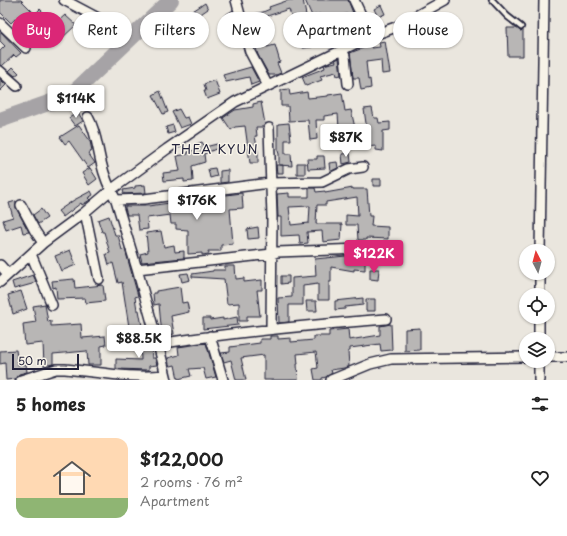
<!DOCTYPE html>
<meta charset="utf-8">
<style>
:root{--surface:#fff;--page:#f2f2f2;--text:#222;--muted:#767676;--line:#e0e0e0;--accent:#db2777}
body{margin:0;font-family:"Playpen Sans",sans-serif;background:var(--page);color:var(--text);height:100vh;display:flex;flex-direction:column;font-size:15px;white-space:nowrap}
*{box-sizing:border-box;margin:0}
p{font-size:13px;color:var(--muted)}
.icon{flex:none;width:22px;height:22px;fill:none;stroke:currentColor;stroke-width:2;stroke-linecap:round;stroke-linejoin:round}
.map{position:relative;height:380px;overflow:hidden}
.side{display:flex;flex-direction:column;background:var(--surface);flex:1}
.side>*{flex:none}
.hud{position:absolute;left:12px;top:12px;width:543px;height:36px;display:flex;gap:8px}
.needle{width:26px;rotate:354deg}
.buttons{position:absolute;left:519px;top:244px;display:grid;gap:8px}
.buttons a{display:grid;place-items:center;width:36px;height:36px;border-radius:50%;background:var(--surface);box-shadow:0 1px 3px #0004;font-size:20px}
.scale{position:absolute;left:12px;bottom:10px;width:67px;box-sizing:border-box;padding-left:4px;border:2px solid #22223b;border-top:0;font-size:11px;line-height:14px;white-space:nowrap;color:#22223b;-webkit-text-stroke:3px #f7f3e8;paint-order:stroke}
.price{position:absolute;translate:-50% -34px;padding:0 9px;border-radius:4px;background:#fff;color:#222;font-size:13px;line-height:26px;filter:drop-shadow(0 1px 2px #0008)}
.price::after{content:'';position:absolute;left:50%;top:24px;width:12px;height:9px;margin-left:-6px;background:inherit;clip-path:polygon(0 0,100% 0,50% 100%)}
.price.selected{background:var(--accent);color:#fff}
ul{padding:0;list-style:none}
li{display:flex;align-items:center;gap:12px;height:100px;padding:0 16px}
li+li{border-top:1px solid var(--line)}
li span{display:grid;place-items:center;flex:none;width:112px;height:80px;border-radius:12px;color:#555}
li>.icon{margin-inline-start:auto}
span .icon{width:48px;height:48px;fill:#fffc;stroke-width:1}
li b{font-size:17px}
h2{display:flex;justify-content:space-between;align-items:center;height:48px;padding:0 16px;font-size:17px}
.tag{padding:0 14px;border-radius:18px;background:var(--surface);box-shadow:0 1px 3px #0004;font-size:14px;line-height:36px}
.tag.selected{background:var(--accent);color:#fff}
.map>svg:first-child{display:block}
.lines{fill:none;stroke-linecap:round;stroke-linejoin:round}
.river{stroke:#a6a3a6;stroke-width:16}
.building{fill:#b8b6b5;stroke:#22223b;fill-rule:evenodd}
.service-casing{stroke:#22223b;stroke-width:8}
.minor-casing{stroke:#22223b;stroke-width:12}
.service{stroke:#f7f3e8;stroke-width:4.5}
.minor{stroke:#f7f3e8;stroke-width:9}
.labels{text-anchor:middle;stroke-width:3;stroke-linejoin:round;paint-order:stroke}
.quarter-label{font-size:13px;letter-spacing:1px;fill:#22223b;stroke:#f7f3e8}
</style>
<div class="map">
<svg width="567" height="380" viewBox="0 0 567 380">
<rect width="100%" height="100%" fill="#eae6de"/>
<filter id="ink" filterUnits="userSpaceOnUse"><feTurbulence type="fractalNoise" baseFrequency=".025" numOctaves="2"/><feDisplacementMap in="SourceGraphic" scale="8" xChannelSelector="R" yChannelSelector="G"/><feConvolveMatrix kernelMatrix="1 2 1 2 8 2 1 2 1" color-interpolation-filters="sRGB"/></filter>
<g filter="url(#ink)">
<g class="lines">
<path class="river" d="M0 120 71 95 171 0"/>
</g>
<path class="building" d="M0 0H21L35 14 40 9 55 24 65 15 76 25 60 40 57 37 47 46 38 38 37 39 27 29 26 30 15 19 11 23 0 12Z
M289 0H303L306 15 292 19 289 9 264 17 267 47 275 45 280 62 277 63 281 73 276 75H269L258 55 255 45 259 44 256 22 250 23 248 15 263 12 270 9 269 7Z
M305 0H348L353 13 329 17 328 14 321 16 320 14 312 16Z
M205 3 208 9 189 22 185 16Z
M381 5 385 14 378 17 374 9Z
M233 10 236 21 229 25 224 16Z
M342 26 346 33 324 43 321 36Z
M507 28H517L520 31 523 30V56H508Z
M0 31 21 53 16 57 14 55 2 66 0 65V51L5 46 0 41Z
M310 36 312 47 303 48 301 38Z
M385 41 390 73 382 74 381 60 366 62 368 80 370 79 371 88 361 90 359 78H353L350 53 363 48 365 46 371 45 372 48 380 47 379 42Z
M339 58 341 75 337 76 336 72 320 76 322 80 306 86 302 77 325 68 324 65 327 64 336 62 335 60Z
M13 67 19 73 15 76 9 71Z
M251 67 259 82 251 85 249 77 226 82 223 75Z
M0 79 6 85 0 91Z
M215 80 220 94 207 99 204 91H206L204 84Z
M289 89 290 95 307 92 308 98 328 96V95L342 93 345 111 351 110 355 128H347L348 136 337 137 336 128H339L338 114 324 116V120H316L317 139 310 140 308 120 289 121 288 106H281V90Z
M160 91 168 112 163 114 153 95Z
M261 102 265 124 263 127H256L257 136H255L258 152V163H250L245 126 235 127 231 130 223 118 235 110 253 107V104Z
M372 108 374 118H378L379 123 390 122V130L383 131V151L376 150V146L365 147 364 138H368L364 109Z
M179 109 184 118 188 117 191 124 180 128 172 112Z
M78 112 83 121 75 126 69 118Z
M289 123 291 140H285V154H291L292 166 279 165V154L278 151V124Z
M79 125 90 141 92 151 88 153 95 163 88 168 69 141 65 144 60 137Z
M173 125 175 132 168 134 166 127Z
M202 142 205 147 217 144 218 148 204 154 205 162 192 166 193 181 184 182V179L164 181 163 173 180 171 177 156 188 154V152L198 149 196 144Z
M350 153 351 162 343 164 342 154Z
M317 156H324L325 168 308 169 307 159H317Z
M337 162 338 168 330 172 329 163Z
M297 163H305V174H297Z
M276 165H283V173H277Z
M90 168 97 179 89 185 82 173Z
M215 168 217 176 210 178 208 169Z
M228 170V182L220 183V171Z
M373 179H381V186H373Z
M145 185 146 193 124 194 123 190 135 188V186Z
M309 188H315L316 192 325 191V193L353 188V189H367L369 216H372L371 226 388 227V239L366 238V240H358L357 225H346V215L358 216 357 197 326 202V205H317L316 224H342L341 240 323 242 322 231 307 232 308 243 300 244 299 235 281 236V217H278L277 194 289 193V197H309ZM310 206 309 223 291 225 289 207Z
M91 191 93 195 88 198 90 200 82 205 81 203 63 217 58 211 74 200Z
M242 193 243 208 230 209 233 244 221 245V251H208L209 254 202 255V253L188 254V230L176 229V224H171L170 215 147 218 148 229 139 230 137 215H127L125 208V206H148L170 203V202L178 201 179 207 192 206V202L203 201V198Z
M16 201V208L29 232 23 233 21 225 6 230 3 220 13 217 9 203Z
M41 209 47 218 38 224 33 215Z
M109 216 115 235H118L122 250 125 249 128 260 138 296 135 297 137 310H139L144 337 126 339 127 341 112 342 111 328 129 327 122 282 118 283 113 263 109 265 106 254 110 253 104 232H102L98 220Z
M258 227 259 238 248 239 247 229Z
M161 231 164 247 174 245 175 252 184 251V258L142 262 140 254 148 252 146 233Z
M70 250 76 265 61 271 55 256Z
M356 255V258H365V270L354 269V271L331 267V282H329V300H318V284L303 286V305H289V322L279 323 278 298 292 297V278L316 276 315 259Z
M225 266H235L236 279 244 278V282L262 280V290H257L260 316H247V321H239V303L227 304 224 279 192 277V274L213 271V270H225Z
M370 269H379L378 280 370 279Z
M188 273 190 280 182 282 180 274Z
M33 275 36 281 32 284 14 289 12 282Z
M281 276H289V283L281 284Z
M74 279 75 288 103 285 105 301 86 303 85 298 57 299 56 287 53 288 52 281Z
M180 287 182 303 187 302 189 312 171 316 174 334 162 336 159 304 154 305 153 293H156V291Z
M21 291 27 309 13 314 8 295Z
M363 298V305L345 307V309L335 310V301Z
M366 299H375V311H366Z
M306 301H316L317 311H307Z
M45 304 48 322 51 321V326L81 324 82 338 105 336 106 345 101 346V365H88L87 351 53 354V364L44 366 43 343 25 345 23 324 36 322 33 306Z
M237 317 238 325 203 329V318H210V320L223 318V320Z
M391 324 392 350 381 351 380 344 350 348V351H348L349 366 344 368 331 370 332 373 326 377 322 378V380H315L313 369 318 368 316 352 297 354 298 364H297L298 380H264V355L241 358 246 380H236L231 360 224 362 221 353 230 352V347L260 343V339H270V336H278V339L291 338V342L314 340V336H329V331L348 329 349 340 380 335V326Z
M420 328V350L405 351V329Z
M150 338 152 358H155L157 365 149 366V370L116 369V359L141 360 140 339Z
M206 343 216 377 206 379 203 368 189 369 191 376 178 379 175 365 171 366 169 365 168 358 179 355 178 347Z
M16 350 18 365 26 364 27 372 19 374 15 379 6 380 5 363 0 364V351Z"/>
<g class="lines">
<defs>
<path id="service" d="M492 0 507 16 521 27"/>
<path id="minor" d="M64 0 98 18
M236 0 250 52 268 86
M354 0 371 36
M0 23 26 48
M342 50 345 56 348 84
M0 71 17 86
M88 117C96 131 97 146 101 162 104 175 109 188 116 200L137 269 158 344C234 332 310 325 386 319
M269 128 272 217 271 329
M116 200 144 199 270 183 322 182 349 169 363 167
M21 205 35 231 43 243
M85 212 99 279
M540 251 544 0
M31 254 52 305
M0 265 8 274
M137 269 272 254 277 252 389 248
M0 282 43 243 85 212 111 190 167 149 235 102 371 36 396 27 445 0
M540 295V273
M210 336 223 380
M539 339V317
M158 344 167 380
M548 357H567
M539 361V380
M21 380 56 369H65C99 372 132 379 165 375
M331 380 370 364 391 359 526 357"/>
</defs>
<use href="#service" class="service-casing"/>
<use href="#minor" class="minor-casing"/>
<use href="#service" class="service"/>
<use href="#minor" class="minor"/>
</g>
</g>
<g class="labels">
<g class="quarter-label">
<text x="215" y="154">THEA KYUN</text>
</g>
</g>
</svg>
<div class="buttons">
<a><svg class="needle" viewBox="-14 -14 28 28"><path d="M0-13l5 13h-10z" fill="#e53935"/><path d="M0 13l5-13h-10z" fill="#767676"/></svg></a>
<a><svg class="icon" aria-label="locate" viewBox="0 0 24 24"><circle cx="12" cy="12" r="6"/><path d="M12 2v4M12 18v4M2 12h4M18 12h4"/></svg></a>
<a><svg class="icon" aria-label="layers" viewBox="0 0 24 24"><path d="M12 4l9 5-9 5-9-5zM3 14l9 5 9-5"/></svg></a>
</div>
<div class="scale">50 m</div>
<b class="price" style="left:76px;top:119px">$114K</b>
<b class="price" style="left:346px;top:158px">$87K</b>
<b class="price" style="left:197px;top:221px">$176K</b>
<b class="price selected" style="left:374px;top:274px">$122K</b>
<b class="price" style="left:139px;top:359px">$88.5K</b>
<div class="hud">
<a class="tag selected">Buy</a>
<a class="tag">Rent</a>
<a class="tag">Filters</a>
<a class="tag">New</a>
<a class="tag">Apartment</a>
<a class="tag">House</a>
</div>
</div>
<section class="side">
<h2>5 homes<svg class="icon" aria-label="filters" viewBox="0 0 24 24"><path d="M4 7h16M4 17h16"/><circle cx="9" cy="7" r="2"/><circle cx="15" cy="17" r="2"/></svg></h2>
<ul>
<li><span style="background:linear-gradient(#ffd9b3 75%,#8fb573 0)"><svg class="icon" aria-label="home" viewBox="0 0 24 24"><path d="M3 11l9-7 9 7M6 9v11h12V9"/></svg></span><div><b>$122,000</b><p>2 rooms · 76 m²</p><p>Apartment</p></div><svg class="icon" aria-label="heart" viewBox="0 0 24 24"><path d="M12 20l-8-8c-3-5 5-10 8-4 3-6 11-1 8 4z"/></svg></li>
</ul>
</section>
